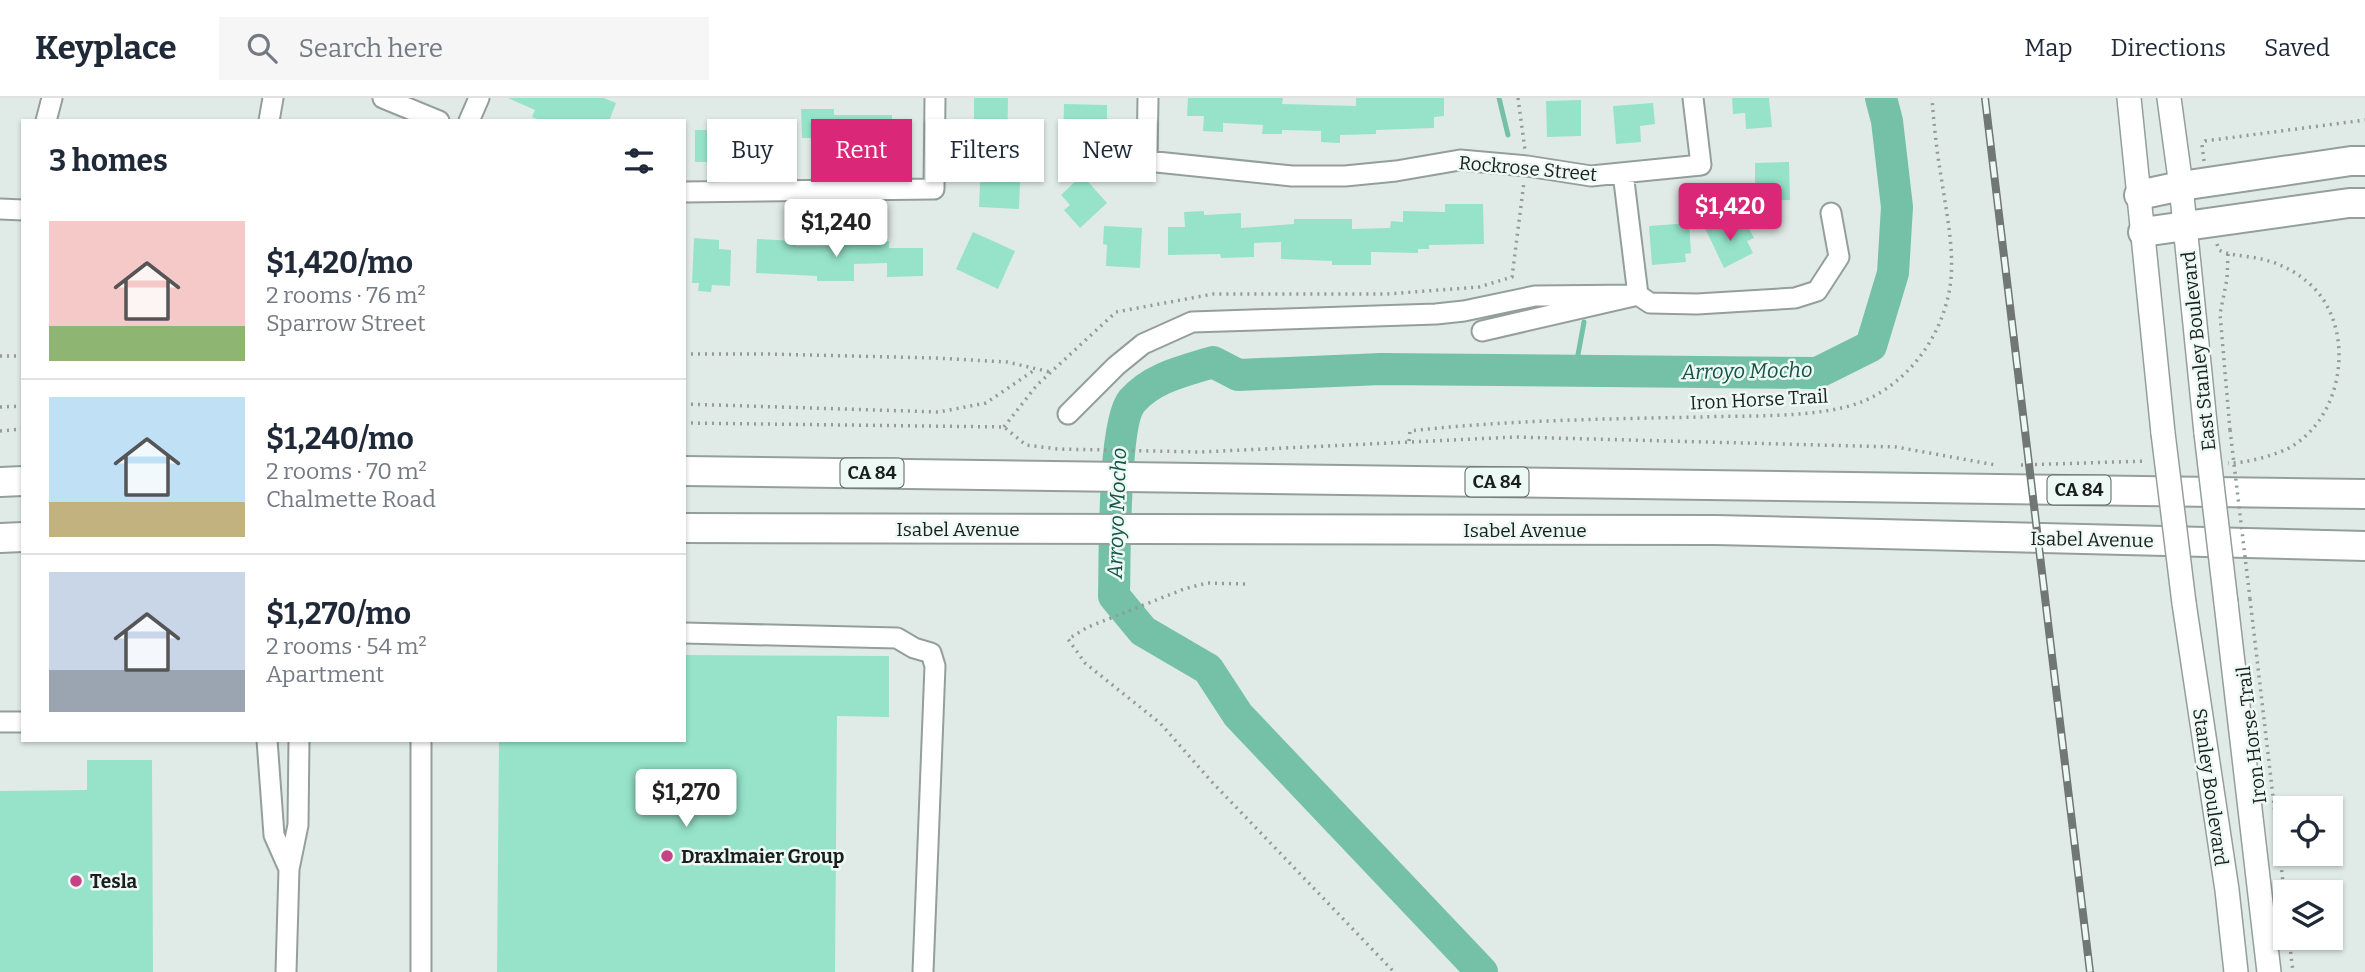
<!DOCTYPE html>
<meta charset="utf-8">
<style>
:root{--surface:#fff;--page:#f6f6f7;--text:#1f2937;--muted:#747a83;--line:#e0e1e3;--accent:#db2777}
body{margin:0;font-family:Bitter,serif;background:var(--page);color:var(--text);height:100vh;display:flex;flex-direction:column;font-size:26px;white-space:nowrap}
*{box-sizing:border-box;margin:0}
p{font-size:23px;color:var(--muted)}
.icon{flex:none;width:38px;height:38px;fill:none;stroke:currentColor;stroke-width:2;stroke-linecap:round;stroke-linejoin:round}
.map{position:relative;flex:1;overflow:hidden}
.sheet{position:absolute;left:21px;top:21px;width:665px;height:623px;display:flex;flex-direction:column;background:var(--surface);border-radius:0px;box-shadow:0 2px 5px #0004}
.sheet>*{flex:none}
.hud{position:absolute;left:707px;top:21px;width:665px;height:63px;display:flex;gap:14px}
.fabs{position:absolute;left:2273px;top:698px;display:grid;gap:14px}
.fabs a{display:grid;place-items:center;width:70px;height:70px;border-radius:0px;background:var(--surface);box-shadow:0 2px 5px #0004;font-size:35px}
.price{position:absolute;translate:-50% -60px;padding:0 16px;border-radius:7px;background:#fff;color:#222;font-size:23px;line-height:46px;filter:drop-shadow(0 2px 4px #0008)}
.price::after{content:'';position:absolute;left:50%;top:42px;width:21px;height:16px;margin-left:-10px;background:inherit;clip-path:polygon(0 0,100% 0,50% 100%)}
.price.current{background:var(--accent);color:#fff}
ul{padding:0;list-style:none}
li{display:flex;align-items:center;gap:21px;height:175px;padding:0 28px}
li+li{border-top:2px solid var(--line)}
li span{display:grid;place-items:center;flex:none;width:196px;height:140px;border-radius:0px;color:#555}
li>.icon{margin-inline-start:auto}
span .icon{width:84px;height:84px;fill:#fffc;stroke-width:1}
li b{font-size:30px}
h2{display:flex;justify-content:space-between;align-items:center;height:84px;padding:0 28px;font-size:30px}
.pill{padding:0 24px;border-radius:0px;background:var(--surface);box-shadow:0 2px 5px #0004;font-size:24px;line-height:63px}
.pill.current{background:var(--accent);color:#fff}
header{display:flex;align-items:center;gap:42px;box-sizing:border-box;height:98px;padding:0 35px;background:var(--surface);border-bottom:2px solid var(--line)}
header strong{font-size:33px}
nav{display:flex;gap:38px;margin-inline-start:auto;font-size:24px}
.search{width:490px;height:63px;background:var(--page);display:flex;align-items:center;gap:18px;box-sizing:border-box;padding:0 24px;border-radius:0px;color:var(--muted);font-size:26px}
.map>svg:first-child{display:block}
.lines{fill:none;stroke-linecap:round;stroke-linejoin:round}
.stream{stroke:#74c1a8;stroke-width:5}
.river{stroke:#74c1a8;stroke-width:32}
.building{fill:#96e3ca}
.minor-casing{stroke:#949f9b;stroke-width:23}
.major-casing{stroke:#949f9b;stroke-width:26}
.highway-casing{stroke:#949f9b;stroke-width:32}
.path{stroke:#929b97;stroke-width:3.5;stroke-dasharray:2 5;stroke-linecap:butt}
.minor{stroke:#fff;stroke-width:19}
.major{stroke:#fff;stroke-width:23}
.highway{stroke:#fff;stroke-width:28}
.rail-casing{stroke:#707774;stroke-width:8}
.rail{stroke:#edf9f4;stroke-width:5;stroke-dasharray:16;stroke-linecap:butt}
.major-bridge-casing{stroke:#949f9b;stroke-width:26;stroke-linecap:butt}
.path-bridge{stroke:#929b97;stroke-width:3.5;stroke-dasharray:2 5;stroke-linecap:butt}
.major-bridge{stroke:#fff;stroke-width:23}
.poi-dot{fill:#c54287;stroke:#edf9f4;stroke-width:2.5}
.labels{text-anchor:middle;stroke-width:5;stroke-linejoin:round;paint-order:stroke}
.shield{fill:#edf9f4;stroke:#59605e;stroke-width:2}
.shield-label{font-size:18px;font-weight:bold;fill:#1a1f1d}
.street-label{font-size:19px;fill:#1a1f1d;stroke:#edf9f4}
.poi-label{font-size:19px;font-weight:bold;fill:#1a1f1d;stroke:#edf9f4;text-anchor:start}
.water-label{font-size:21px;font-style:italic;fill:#155443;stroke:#edf9f4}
</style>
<header>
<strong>Keyplace</strong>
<div class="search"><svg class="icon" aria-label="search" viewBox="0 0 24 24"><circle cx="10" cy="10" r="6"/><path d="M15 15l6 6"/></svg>Search here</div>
<nav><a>Map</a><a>Directions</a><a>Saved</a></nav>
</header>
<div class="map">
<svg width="2365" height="874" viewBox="0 0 2365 874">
<rect width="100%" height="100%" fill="#e0ebe7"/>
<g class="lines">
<path class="stream" d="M1499 0 1508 37
M1575 273 1584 224"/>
<path class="river" d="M1482 874 1238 617 1208 571 1143 533 1114 498C1115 462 1113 325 1132 303 1153 279 1184 273 1213 264L1238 277 1381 271 1817 275 1871 248 1893 175 1897 109 1887 23 1881 0"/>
</g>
<path class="building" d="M508 0H604L616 5 609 23H543L532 19 535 12Z
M974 0H1008L1007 55 1021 56 1019 111 979 109 982 39H974Z
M1188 0H1283L1282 6 1356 8V0H1444V18L1434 19V30L1376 32V36L1340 37V45L1321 44V33L1282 32V36H1262L1263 27 1223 25V34L1203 33 1204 18H1187Z
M1732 0H1769L1772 29 1746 31 1745 15 1733 16Z
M1581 2V38L1547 39 1546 3Z
M1653 5 1655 26 1640 28 1641 44 1616 46 1613 8Z
M1064 6 1107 7V29H1101L1100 47 1063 45Z
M801 11H834V17H892V51H879V61H854V48L818 49V40H802Z
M717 24H732V64H695V32H717Z
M1789 64 1790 102 1755 103V65Z
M1082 77 1107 105 1080 130 1064 112 1070 107 1061 97Z
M1445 106H1483L1484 146 1429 147V151H1418V155L1371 154V167H1332V163L1281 161V144L1254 145V159L1221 160 1220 156 1168 157V129H1185L1184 114 1204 113V117L1241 115V130L1294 126V121H1352V131L1390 130 1391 123 1403 124V113L1445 114Z
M1723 121 1730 135 1747 127 1754 140 1747 143 1753 155 1724 170 1705 130Z
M1689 125 1691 155 1685 156 1686 164 1652 167 1649 128Z
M1104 128 1142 130 1140 170 1106 168 1107 147 1103 146Z
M973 134 1015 153 998 191 956 171Z
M694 140 719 142V151L731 152 730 188 712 187 711 194 698 193 699 185H692Z
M830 140H854V144L889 143V150H923V178L887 179V165L854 166V183H817V178L756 175 757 141 796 143V148H829Z
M684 557 889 558V619L837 618 835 874H497L499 642H684Z
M87 662H152L153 874H0V693L87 692Z"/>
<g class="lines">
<defs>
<path id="minor" d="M383 0 439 23
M1148 0 1147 63 1292 78H1345L1396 73 1460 62 1527 68 1591 78 1701 67 1693 0
M46 23 52 0
M269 23 273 0
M469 23 479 0
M684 94 934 91 935 0
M0 111 23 112
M1482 233 1638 197 1623 75
M1068 316 1116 268 1143 246 1192 224 1436 216 1464 213 1535 198 1638 197 1650 205 1697 206 1795 200 1817 193 1839 159 1831 115
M684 535 897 540 914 550 931 555 935 568 923 874
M0 624H23
M267 642 274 737 289 771
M286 874 289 771 298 727 299 642
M421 874V642"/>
<path id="major" d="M2129 0 2163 335
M2169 0 2181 88 2206 335
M2184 505 2227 792 2236 874
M2226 505 2269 874"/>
<path id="highway" d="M2139 97 2181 88 2351 63H2365
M2143 134 2349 105H2365
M684 373 2365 396
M0 384 23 383
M684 430 1716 432 2365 448
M0 440 23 439"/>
</defs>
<use href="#minor" class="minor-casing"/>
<use href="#major" class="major-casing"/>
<use href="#highway" class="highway-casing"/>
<path class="path" d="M1518 0 1525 52
M2204 63 2202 47 2205 43 2365 22
M2217 146 2219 152C2229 157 2239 157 2250 159 2273 162 2294 171 2312 188 2355 230 2345 314 2294 347 2281 356 2244 366 2228 365
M2228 156 2227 181 2220 216 2230 332
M684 256H767L935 260 1007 264 1050 274
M0 258H23
M684 306 939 314 986 305 1036 271
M0 309 23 308
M684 325 1004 329 1026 347 1058 351 1200 354 1515 339 1896 349 1996 367
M1004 329 1037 287 1116 214 1213 196H1387L1479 189 1512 179 1524 84
M0 333 23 331
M1409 343 1410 333C1507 322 1604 321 1701 319 1749 317 1820 321 1864 303 1910 283 1942 238 1950 189 1955 154 1947 119 1942 84 1937 56 1934 28 1932 0
M2021 367 2147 363
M1245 486 1207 485 1184 491 1088 529 1068 541 1085 565 1160 625 1211 683 1394 874
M2250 501 2286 810
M2289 840 2293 874"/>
<use href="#minor" class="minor"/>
<use href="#major" class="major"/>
<use href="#highway" class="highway"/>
<defs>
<path id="rail" d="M1985 0 2090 874"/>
</defs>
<use href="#rail" class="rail-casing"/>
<use href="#rail" class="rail"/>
<defs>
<path id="major-bridge" d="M2163 335 2184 505
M2206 335 2226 505"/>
</defs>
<use href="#major-bridge" class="major-bridge-casing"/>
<path class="path-bridge" d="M2230 332 2250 501"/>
<use href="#major-bridge" class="major-bridge"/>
</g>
<g class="poi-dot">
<circle cx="667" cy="758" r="7"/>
<circle cx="76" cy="783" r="7"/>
</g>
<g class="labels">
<g class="shield">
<rect x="840.5" y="360.5" width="63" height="29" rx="5"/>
<rect x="1465.5" y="369.5" width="63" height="29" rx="5"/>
<rect x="2047.5" y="377.5" width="63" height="29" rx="5"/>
</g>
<g class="shield-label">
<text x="872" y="381">CA 84</text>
<text x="1497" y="390">CA 84</text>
<text x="2079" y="398">CA 84</text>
</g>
<g class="street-label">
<text transform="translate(1528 70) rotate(5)" y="7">Rockrose Street</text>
<text transform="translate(2198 253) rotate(-96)" y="7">East Stanley Boulevard</text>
<text transform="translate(1759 301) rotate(-3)" y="7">Iron Horse Trail</text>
<text x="958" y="438">Isabel Avenue</text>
<text x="1525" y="439">Isabel Avenue</text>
<text transform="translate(2092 441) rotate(1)" y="7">Isabel Avenue</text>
<text transform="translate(2251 637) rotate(-97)" y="7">Iron Horse Trail</text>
<text transform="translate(2211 689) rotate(82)" y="7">Stanley Boulevard</text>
</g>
<g class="poi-label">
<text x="681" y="765">Draxlmaier Group</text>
<text x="90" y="790">Tesla</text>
</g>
<g class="water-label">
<text transform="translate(1747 273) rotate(-1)" y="7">Arroyo Mocho</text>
<text transform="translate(1117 415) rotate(-88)" y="7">Arroyo Mocho</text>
</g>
</g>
</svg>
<div class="fabs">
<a><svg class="icon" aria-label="locate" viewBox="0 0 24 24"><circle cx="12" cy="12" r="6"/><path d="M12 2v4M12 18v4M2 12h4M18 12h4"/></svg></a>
<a><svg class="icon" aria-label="layers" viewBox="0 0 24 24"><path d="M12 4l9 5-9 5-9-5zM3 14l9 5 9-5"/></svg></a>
</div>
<b class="price current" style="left:1730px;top:145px">$1,420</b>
<b class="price" style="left:836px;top:161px">$1,240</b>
<b class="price" style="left:686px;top:731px">$1,270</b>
<div class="hud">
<a class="pill">Buy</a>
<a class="pill current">Rent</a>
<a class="pill">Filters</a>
<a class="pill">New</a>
</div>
<section class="sheet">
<h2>3 homes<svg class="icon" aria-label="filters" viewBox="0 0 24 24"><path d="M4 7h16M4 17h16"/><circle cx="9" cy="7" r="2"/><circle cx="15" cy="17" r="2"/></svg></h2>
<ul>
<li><span style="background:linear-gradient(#f6c9c9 75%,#8fb573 0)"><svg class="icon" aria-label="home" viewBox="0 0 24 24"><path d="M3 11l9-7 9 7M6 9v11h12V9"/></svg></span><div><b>$1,420/mo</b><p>2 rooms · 76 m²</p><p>Sparrow Street</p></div></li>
<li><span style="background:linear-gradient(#bfe0f5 75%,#c2b280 0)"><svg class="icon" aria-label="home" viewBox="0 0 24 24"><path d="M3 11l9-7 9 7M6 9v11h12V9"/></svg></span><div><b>$1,240/mo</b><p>2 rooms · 70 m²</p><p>Chalmette Road</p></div></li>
<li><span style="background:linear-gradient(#c9d6e8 70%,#9aa5b1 0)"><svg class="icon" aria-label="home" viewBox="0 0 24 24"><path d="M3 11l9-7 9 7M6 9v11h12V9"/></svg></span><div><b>$1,270/mo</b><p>2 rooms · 54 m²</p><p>Apartment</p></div></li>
</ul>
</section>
</div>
